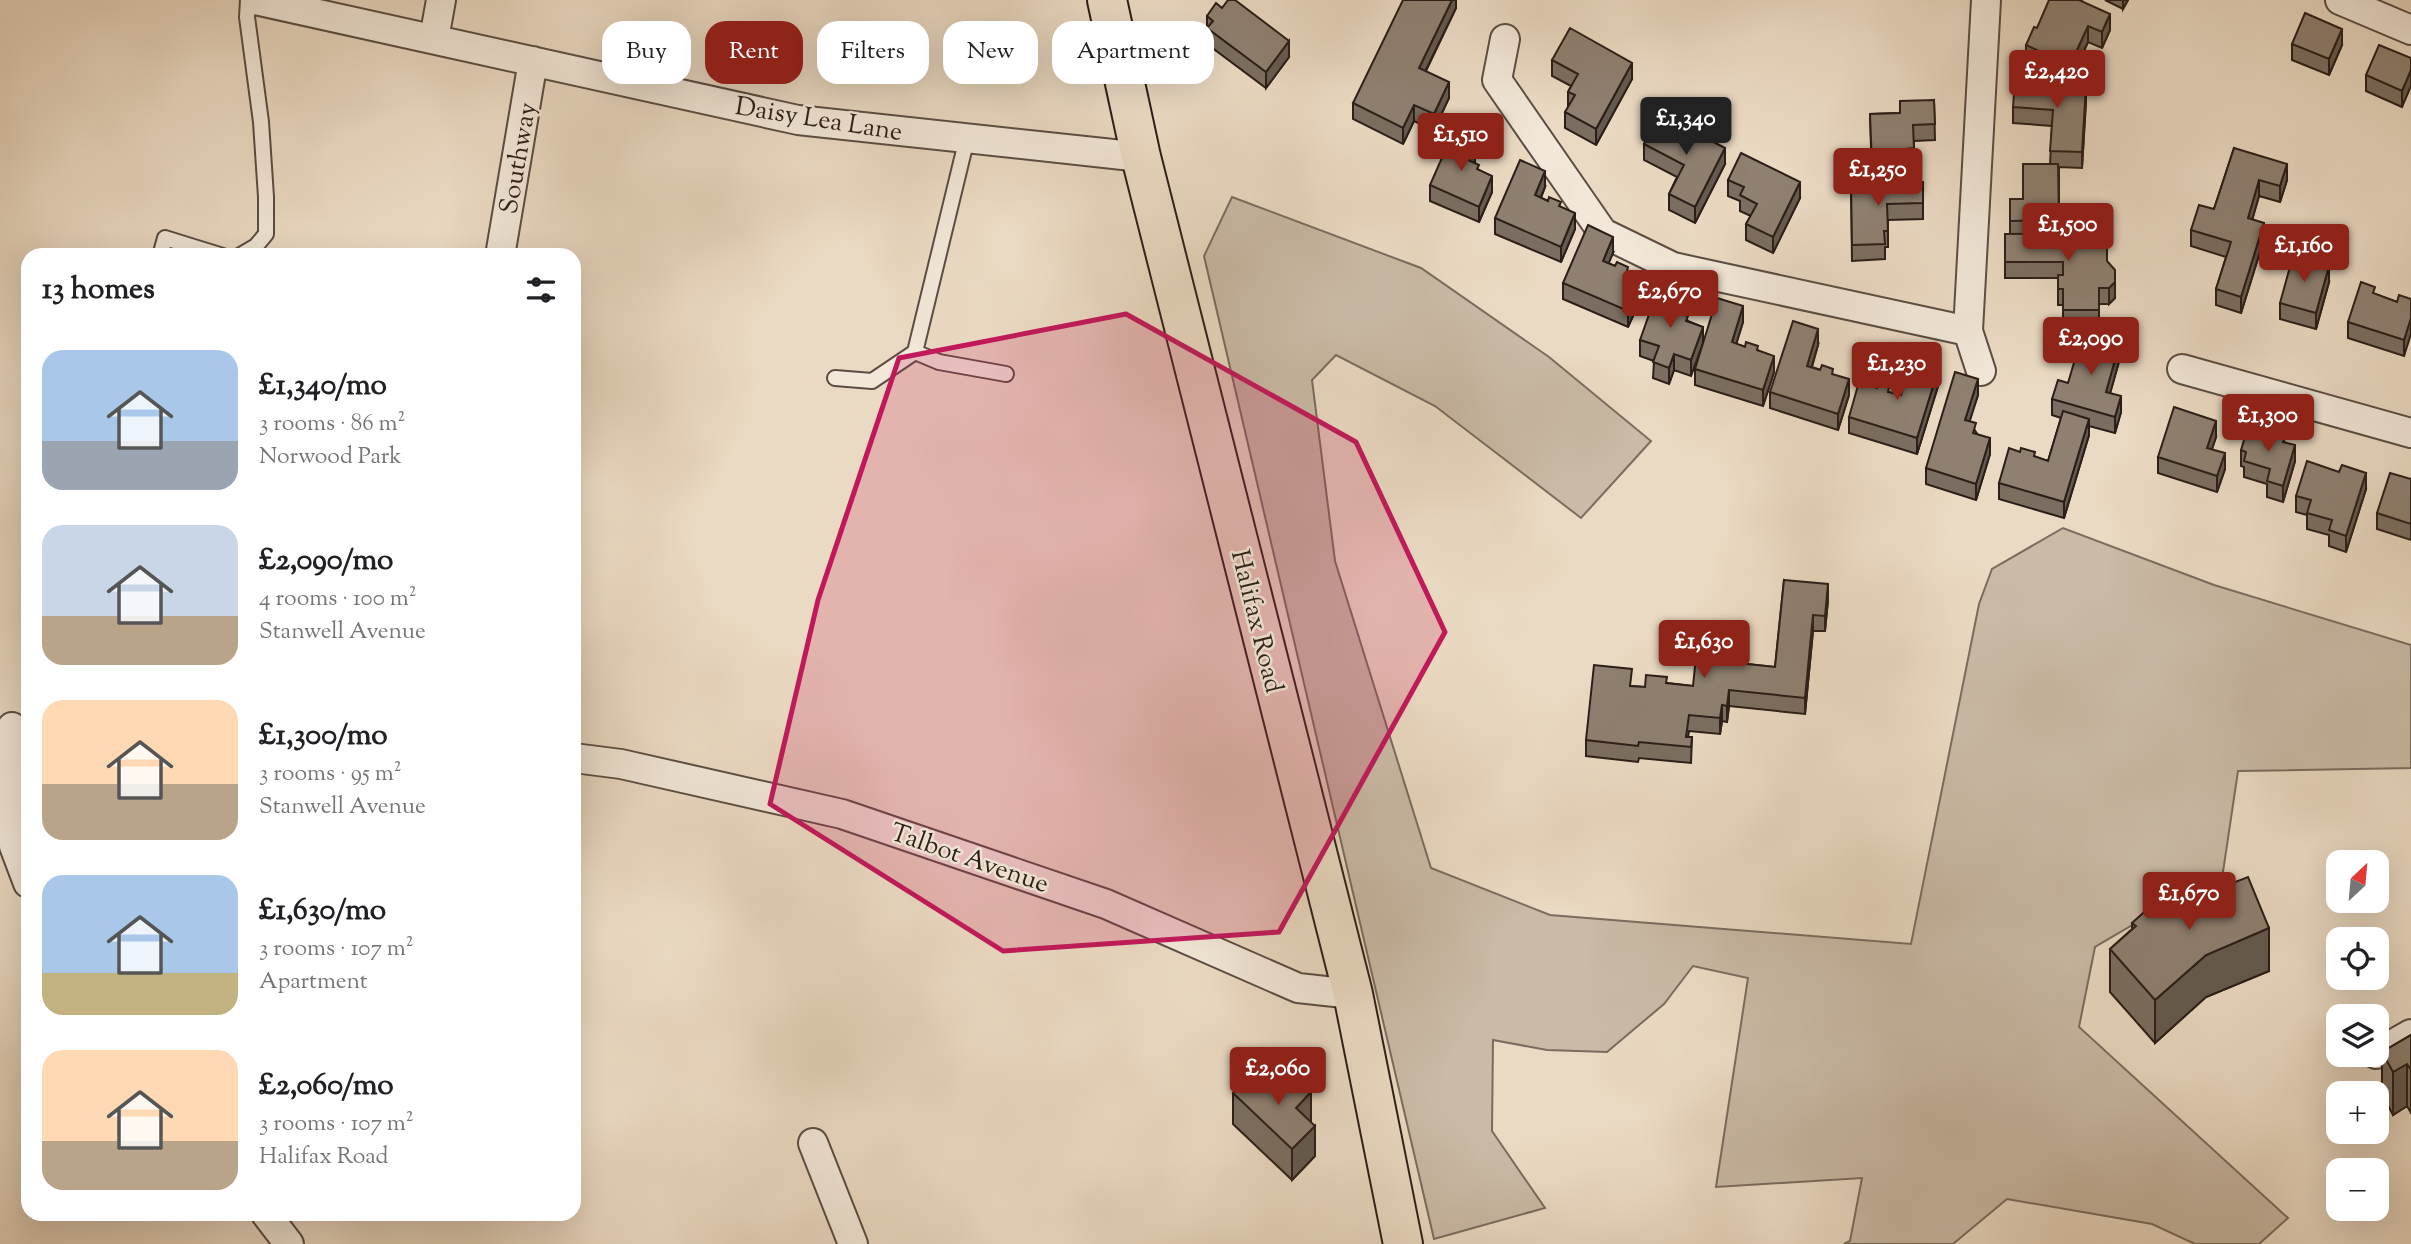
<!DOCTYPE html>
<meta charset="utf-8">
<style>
:root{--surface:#fff;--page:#f6f6f6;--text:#202124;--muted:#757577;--accent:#8f2418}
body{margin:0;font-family:"Sorts Mill Goudy",serif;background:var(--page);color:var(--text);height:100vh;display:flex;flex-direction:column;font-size:26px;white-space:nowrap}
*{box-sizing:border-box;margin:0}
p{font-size:23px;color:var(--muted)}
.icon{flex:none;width:38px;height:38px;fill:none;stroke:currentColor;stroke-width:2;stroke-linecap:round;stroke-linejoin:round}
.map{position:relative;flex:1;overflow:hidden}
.side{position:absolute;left:21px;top:248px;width:560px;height:973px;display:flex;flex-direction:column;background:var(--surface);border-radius:21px;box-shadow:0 7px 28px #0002}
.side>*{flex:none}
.guide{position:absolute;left:602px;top:21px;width:665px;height:63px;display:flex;gap:14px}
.needle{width:46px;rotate:26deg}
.buttons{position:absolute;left:2326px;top:850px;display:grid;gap:14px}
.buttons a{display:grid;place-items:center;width:63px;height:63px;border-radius:14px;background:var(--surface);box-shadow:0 7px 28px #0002;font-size:35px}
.price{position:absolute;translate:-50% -60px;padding:0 16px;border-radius:7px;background:var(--accent);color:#fff;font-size:23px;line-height:46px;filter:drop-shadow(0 2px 4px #0008)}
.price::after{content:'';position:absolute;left:50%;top:42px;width:21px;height:16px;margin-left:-10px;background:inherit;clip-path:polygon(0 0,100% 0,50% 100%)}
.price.current{background:#222;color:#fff}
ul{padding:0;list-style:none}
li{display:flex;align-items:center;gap:21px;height:175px;padding:0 21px}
li span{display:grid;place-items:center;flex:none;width:196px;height:140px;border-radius:21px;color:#555}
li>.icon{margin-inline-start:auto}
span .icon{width:84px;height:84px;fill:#fffc;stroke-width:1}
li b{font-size:30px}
h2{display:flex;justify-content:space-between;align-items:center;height:84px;padding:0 21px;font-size:30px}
.tag{padding:0 24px;border-radius:21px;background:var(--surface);box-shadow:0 7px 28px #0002;font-size:24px;line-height:63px}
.tag.current{background:var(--accent);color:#fff}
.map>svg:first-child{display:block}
.green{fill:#cabaa6;stroke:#7a6c5f;stroke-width:2}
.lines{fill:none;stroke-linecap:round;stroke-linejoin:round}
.lane-casing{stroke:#5b4d43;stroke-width:18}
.street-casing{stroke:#5b4d43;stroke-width:32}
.highway-casing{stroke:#2b1e18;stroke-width:42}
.lane{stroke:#f2e7d8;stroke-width:14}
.street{stroke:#f2e7d8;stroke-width:28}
.highway{stroke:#ebdac3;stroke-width:38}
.wall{fill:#7b6e61;stroke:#2b1e18;stroke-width:2}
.shaded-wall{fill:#645a4f;stroke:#2b1e18;stroke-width:2}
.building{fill:#8f8071;stroke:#2b1e18;stroke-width:2}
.marked{fill:#c2185b;fill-opacity:0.2;stroke:#c2185b;stroke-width:5;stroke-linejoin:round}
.labels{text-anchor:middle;stroke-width:5;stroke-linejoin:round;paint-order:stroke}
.street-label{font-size:26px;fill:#2b1e18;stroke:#f2e7d8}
</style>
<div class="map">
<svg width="2411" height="1244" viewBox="0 0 2411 1244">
<rect width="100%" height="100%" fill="#ebdac3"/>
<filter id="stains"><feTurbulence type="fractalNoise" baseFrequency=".00286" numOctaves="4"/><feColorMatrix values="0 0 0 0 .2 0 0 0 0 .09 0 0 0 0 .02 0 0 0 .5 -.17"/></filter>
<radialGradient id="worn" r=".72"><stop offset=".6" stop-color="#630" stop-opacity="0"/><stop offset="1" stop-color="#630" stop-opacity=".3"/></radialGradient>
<path class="green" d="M1232 197 1421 268 1549 357 1651 441 1581 518 1435 406 1336 355 1312 380 1335 561 1431 868 1550 915 1911 944 1979 604 1992 569 2063 528 2214 585 2411 645V768L2238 771 2223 872 2095 947 2079 1027 2288 1218 2259 1244H2195L2152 1224 2007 1199 1953 1244H1844L1850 1241 1862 1178 1716 1187 1748 978 1693 966 1664 1004 1607 1052 1547 1050 1493 1040 1492 1131 1545 1208 1434 1239 1204 256Z"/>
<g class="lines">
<defs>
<path id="lane" d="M967 138 915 352 939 362 1006 374
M160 256 165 238 223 256
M239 256 256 246 266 234V197L261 122 247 17 248 0
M835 378 872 381 915 352"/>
<path id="street" d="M255 0 798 120 1141 157
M2340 0 2411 30
M434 39 441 0
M1505 39 1497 80 1603 233 1673 267 1968 331 1986 0
M500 256 533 61
M1968 331 1981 371
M2182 369 2411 433
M12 727 14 846 28 883
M574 758 621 764 842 814 1106 904 1298 988 1353 994
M2376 1054 2411 1034
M813 1143 853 1244
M266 1214 289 1244"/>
<path id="highway" d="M1107 0 1141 157 1353 994 1403 1244"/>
</defs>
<use href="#lane" class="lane-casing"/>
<use href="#street" class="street-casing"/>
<use href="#highway" class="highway-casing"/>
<use href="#lane" class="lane"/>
<use href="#street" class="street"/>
<use href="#highway" class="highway"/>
</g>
<path class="wall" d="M1456 0V8L1426 71 1449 98 1434 130 1414 121 1403 144 1353 119V103Z
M2081 0 2110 30 2102 48 2088 42 2070 81 2026 61V45L2037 28Z
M2105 0H2128L2123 9Z
M1207 16 1289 57 1266 88 1207 44Z
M2292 44 2342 45 2329 75 2292 60Z
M2411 58 2402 107 2366 91V75Z
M1552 60 1632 79 1596 145 1565 128V112L1568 108V92L1571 86 1552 76Z
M1934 100 1935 140 1914 141V164L1906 165V181L1872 182 1870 114 1900 113Z
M2086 101 2082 168 2059 167V233L2107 261 2115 298 2109 304H2099V326H2063V305H2058V278H2005V234H2010V199H2023L2050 164 2052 126 2013 123V107Z
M1644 144 1725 164 1695 223 1669 210V194L1677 177 1644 160Z
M2234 148 2287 180 2280 202 2259 196 2252 220 2264 239 2241 313 2216 305V289L2226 257 2191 246V230L2214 209Z
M1475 162 1474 163 1492 192 1479 222 1430 201V185Z
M1728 180 1800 198 1773 253 1746 240V224L1751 216 1740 211V201L1728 196Z
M1923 182V219L1888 220V247H1885V259L1852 261 1851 184Z
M1545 187 1541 198 1561 207 1575 229 1561 262 1495 234V218Z
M1613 253 1608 263 1628 272 1643 294 1628 327 1563 299V283Z
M2329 282 2316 329 2280 319V303Z
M2375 294 2397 302 2411 299 2404 356 2348 338V322Z
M1682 314 1688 321 1703 327 1691 376 1674 370 1669 384 1653 378 1654 361 1640 356V340Z
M1743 322 1736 344 1758 350 1774 372 1763 406 1695 385V369Z
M1818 345 1812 367 1833 374 1849 395 1838 430 1770 408V392Z
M2120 358 2110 393 2121 412 2115 433 2089 426V435L2064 518 1999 499V483L2035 457 2048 461 2061 418 2052 415V399L2068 383Z
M1939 383 1917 454 1849 433V417L1889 392 1901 395Z
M1978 395 1969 421 1990 454 1976 500 1926 484V468Z
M2216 437 2212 449 2225 469 2217 492 2158 473V457Z
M2285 442 2295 461 2283 502 2267 497V484L2244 477V467L2241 466V450Z
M2411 479V540L2377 529V513Z
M2366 489 2346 552 2329 546V535L2307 529V515L2296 512V496Z
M1784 580 1828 600 1825 631H1813L1805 714 1729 706 1727 722 1722 721 1720 734 1689 731 1688 737H1692L1691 763 1639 758 1638 762 1586 756V740L1632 686 1645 687 1667 683 1693 686 1722 646 1720 661 1775 667Z
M2191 884H2215L2269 971 2206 997 2155 1043 2110 992V949L2132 929V923L2163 917 2191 898Z
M2411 1035V1113L2407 1106 2393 1115 2382 1094V1052Z
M1273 1092 1311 1122 1315 1156 1292 1180 1233 1124V1093Z"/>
<path class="shaded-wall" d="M1452 0H1456V8L1419 84V68Z
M2123 0H2128L2123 9Z
M2110 14V30L2102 48V32Z
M2088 26V42L2070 81V65Z
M2342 29V45L2329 75V59Z
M1289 41V57L1266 88V72Z
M1632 63V79L1596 145V129Z
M2411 70V86L2402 107V91Z
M1449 82V98L1434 130V114Z
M2086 85V101L2082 168V152Z
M1414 105V121L1403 144V128Z
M1475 146V162L1468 176V160Z
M1725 148V164L1695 223V207Z
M2287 164V180L2280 202V186Z
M1545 171V187L1535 211V195Z
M1492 176V192L1479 222V207Z
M2259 180V196L2248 234V218Z
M1800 182V198L1773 253V237Z
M1575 213V229L1561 262V247Z
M2264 223V239L2241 313V297Z
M1613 237V253L1603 277V261Z
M2329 266V282L2316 329V313Z
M1643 278V294L1628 327V311Z
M2115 282V298L2109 304V288Z
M1682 297V313L1677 329V313Z
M1743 306V322L1732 358V342Z
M2411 318V334L2404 356V340Z
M1703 327V343L1691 376V360Z
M1818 329V345L1807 382V366Z
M2120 342V358L2106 408V392Z
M1674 354V370L1669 384V368Z
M1774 356V372L1763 406V390Z
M1939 367V383L1917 454V438Z
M1849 379V395L1838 430V414Z
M1978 379V395L1965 436V420Z
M2121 396V412L2115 433V417Z
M2089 419V435L2064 518V502Z
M2216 421V437L2207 464V448Z
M1990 438V454L1976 500V484Z
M2295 445V461L2283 502V486Z
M2225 453V469L2217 492V476Z
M2366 473V489L2346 552V536Z
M1828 584V600L1825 631V616Z
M1813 615V631L1805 714V698Z
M1722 630V646L1718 677V661Z
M1729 690V706L1727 722V706Z
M1722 705V721L1720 734V718Z
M2269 928V971L2206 997 2155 1043V1000L2206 955Z
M2407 1064V1106L2393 1115V1072Z
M1311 1092V1123L1296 1108Z
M1315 1126V1156L1292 1180V1149Z"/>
<path class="building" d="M1228 0H1235L1289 41 1266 72 1207 28 1213 21 1207 16 1216 3 1222 8Z
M1403 0H1452L1419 68 1449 82 1434 114 1414 105 1403 128 1353 103Z
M2049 0H2079L2110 14 2102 32 2088 26 2070 65 2026 45 2034 27 2037 28Z
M2305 13 2342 29 2329 59 2292 44Z
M1570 28 1632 63 1596 129 1565 112 1575 95 1568 92 1578 74 1552 60Z
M2379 45 2411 58V70L2402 91 2366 75Z
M2015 80 2086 85 2082 152 2050 151 2053 110 2013 107Z
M1934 100 1935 124 1913 125 1914 148 1906 149V165L1872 166 1870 114 1900 113V101Z
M1660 114 1725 148 1695 207 1669 194 1684 165 1644 144Z
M1452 135 1475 146 1468 160 1479 165 1477 169 1492 176 1479 207 1430 185Z
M2234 148 2287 164 2280 186 2259 180 2248 218 2264 223 2241 297 2216 289 2231 242 2191 230 2199 205 2214 209Z
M1741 153 1800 182 1773 237 1746 224 1757 204 1740 195 1744 187 1728 180Z
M1520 160 1545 171 1535 195 1548 201 1549 197 1561 202 1559 206 1575 213 1561 247 1495 218Z
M2023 164H2058L2059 220 2010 221V199H2023Z
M1923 182V203L1887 204 1888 231H1884L1885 244 1852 245 1851 184Z
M1588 225 1613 237 1603 261 1615 266 1617 262 1628 267 1627 271 1643 278 1628 311 1563 283Z
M2107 233V261L2115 270V282L2109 288H2099V310H2063V289H2058V275H2063V262H2005V234Z
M2293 256 2329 266 2316 313 2280 303Z
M2361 282 2375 287 2373 293 2397 302 2399 295 2411 299V318L2404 340 2348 322Z
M1658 289 1682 297 1677 313 1688 316 1686 321 1703 327 1691 360 1674 354 1669 368 1653 362 1659 346 1640 340Z
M1717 298 1743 306 1732 342 1745 347 1746 342 1758 346 1757 350 1774 356 1763 390 1695 369Z
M1793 321 1818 329 1807 366 1820 370 1822 365 1833 369 1832 374 1849 379 1838 414 1770 392Z
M2083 332 2120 342 2106 392 2121 396 2115 417 2052 399 2058 380 2068 383Z
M1913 359 1939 367 1917 438 1849 417 1859 382 1877 388 1878 383 1889 387 1888 392 1901 395Z
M1955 372 1978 379 1965 420 1976 423 1973 433 1990 438 1976 484 1926 468Z
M2174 407 2216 421 2207 448 2225 453 2217 476 2158 457Z
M2063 411 2089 419 2064 502 1999 483 2009 448 2020 452 2021 448 2035 452 2034 456 2048 461Z
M2248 427 2285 438 2283 442 2295 445 2283 486 2267 481 2270 469 2244 461 2246 452 2241 450Z
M2307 461 2339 472 2342 465 2366 473 2346 536 2329 530 2332 520 2307 513 2311 500 2296 496Z
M2390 473 2411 479V524L2377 513Z
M1784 580 1828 584 1825 616 1813 615 1805 698 1729 690 1727 706 1722 705 1720 718 1689 715 1686 737H1692L1691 747 1639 742 1638 746 1586 740 1594 665 1632 669 1630 686 1645 687 1646 675 1667 677 1666 683 1693 686 1699 628 1722 630 1718 661 1775 667Z
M2212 876 2215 884 2231 877 2233 883 2248 877 2269 928 2206 955 2155 1000 2110 949 2136 926 2132 923 2152 905 2163 917 2179 903 2195 896 2191 884Z
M2411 1035V1070L2407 1064 2393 1072 2382 1052Z
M1291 1072 1311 1092 1296 1108 1315 1126 1292 1149 1233 1093 1253 1073 1273 1092Z"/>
<path class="marked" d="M1126 314 1356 442 1445 632 1279 932 1003 951 770 804 818 600 899 358Z"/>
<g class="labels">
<g class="street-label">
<text transform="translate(819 118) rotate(9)" y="9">Daisy Lea Lane</text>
<text transform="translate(517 158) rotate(-80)" y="9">Southway</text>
<text transform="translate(1258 621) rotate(76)" y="9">Halifax Road</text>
<text transform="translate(970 857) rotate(19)" y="9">Talbot Avenue</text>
</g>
</g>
<rect width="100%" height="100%" filter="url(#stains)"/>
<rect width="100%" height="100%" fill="url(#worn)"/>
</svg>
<div class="buttons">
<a><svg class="needle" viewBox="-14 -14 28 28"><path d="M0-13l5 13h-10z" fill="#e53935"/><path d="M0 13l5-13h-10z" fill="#757577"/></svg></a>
<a><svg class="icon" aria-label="locate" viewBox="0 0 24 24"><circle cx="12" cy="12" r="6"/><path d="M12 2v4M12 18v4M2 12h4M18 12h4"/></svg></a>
<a><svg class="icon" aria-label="layers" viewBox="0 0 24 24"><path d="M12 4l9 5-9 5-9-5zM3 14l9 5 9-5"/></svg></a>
<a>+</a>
<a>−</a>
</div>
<b class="price" style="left:2057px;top:110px">£2,420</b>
<b class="price current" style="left:1686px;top:157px">£1,340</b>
<b class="price" style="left:1461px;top:173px">£1,510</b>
<b class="price" style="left:1878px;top:208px">£1,250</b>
<b class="price" style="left:2068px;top:263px">£1,500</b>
<b class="price" style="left:2304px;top:284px">£1,160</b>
<b class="price" style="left:1670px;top:330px">£2,670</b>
<b class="price" style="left:2091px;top:377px">£2,090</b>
<b class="price" style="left:1897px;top:402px">£1,230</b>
<b class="price" style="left:2268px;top:454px">£1,300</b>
<b class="price" style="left:1704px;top:680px">£1,630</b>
<b class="price" style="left:2189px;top:932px">£1,670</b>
<b class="price" style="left:1278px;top:1107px">£2,060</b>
<div class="guide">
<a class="tag">Buy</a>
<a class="tag current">Rent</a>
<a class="tag">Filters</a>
<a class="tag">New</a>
<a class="tag">Apartment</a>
</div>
<section class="side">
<h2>13 homes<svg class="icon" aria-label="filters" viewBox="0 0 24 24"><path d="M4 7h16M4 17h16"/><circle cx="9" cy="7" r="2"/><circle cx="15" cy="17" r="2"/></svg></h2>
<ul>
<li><span style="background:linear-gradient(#a9c7e8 65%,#9aa5b1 0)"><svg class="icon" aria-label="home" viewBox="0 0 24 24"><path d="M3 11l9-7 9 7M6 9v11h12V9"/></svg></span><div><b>£1,340/mo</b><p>3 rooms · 86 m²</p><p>Norwood Park</p></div></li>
<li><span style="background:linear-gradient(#c9d6e8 65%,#b9a48a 0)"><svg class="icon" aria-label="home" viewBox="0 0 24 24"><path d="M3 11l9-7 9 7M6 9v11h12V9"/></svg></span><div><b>£2,090/mo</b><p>4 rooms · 100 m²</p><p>Stanwell Avenue</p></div></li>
<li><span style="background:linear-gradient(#ffd9b3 60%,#b9a48a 0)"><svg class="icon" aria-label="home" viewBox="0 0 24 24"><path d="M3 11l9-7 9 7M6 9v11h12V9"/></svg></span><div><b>£1,300/mo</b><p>3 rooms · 95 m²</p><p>Stanwell Avenue</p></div></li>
<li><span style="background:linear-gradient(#a9c7e8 70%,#c2b280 0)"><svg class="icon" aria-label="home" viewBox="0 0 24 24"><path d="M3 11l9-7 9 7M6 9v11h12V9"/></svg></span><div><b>£1,630/mo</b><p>3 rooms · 107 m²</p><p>Apartment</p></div></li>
<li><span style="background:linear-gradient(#ffd9b3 65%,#b9a48a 0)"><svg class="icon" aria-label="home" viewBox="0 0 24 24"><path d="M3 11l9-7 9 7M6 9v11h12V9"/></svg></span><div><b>£2,060/mo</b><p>3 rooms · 107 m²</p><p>Halifax Road</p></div></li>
</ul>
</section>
</div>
